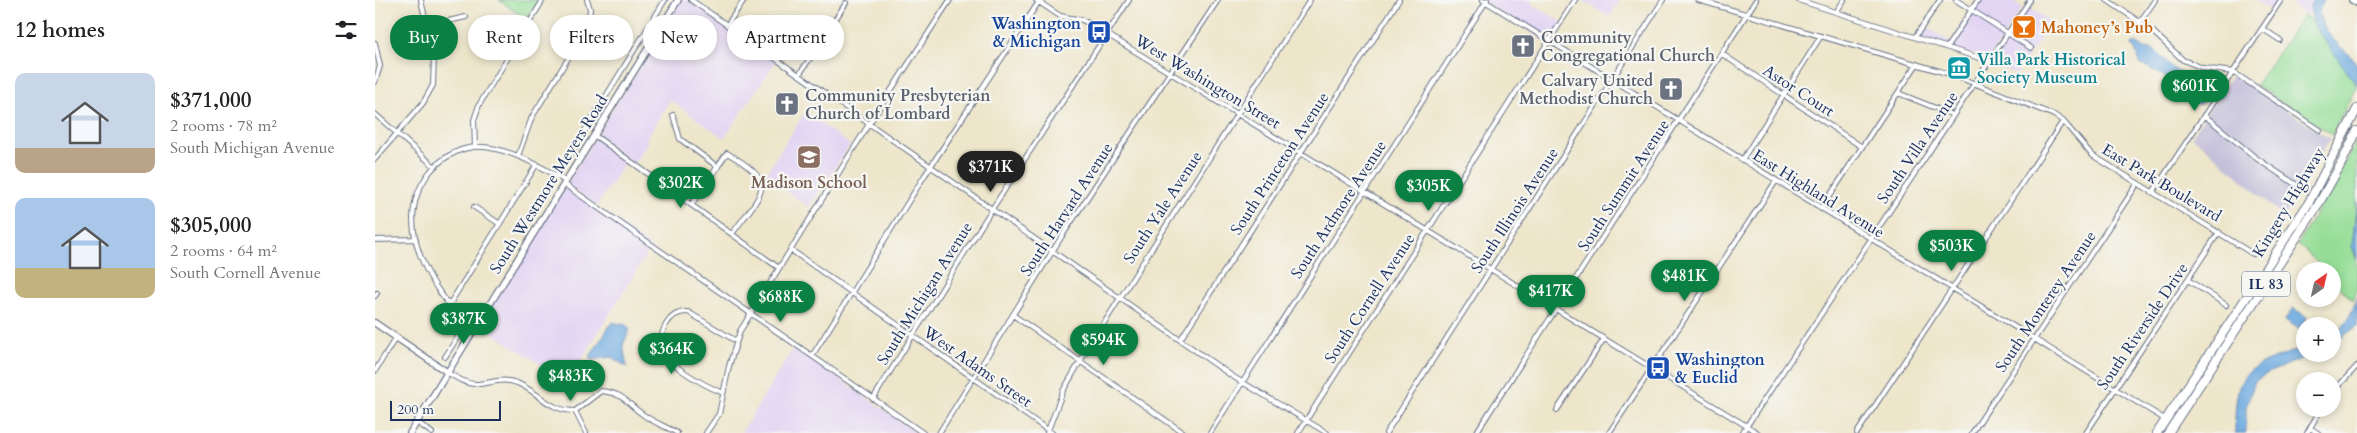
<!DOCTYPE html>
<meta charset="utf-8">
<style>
:root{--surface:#fff;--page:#f2f2f2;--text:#202124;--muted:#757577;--accent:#0b8043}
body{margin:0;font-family:Cardo,serif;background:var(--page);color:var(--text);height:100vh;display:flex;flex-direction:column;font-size:19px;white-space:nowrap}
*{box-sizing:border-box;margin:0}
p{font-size:16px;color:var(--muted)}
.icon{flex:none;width:28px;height:28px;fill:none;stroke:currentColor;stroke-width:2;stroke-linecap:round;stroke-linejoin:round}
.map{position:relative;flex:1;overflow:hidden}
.side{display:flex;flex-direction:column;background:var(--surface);width:375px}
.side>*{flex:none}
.guide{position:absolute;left:15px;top:15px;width:475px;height:45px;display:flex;gap:10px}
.needle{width:32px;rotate:34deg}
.controls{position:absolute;left:1921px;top:262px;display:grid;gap:10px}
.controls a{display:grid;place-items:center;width:45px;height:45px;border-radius:50%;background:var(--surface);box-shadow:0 2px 8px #0003;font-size:25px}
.scale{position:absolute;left:15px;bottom:12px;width:111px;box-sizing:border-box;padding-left:5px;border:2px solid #1b2f5e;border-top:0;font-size:14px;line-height:18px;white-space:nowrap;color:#1b2f5e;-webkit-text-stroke:4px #f6f6f2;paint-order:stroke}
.price{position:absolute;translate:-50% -42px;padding:0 11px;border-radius:18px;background:var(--accent);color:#fff;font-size:16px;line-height:32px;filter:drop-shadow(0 1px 2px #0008)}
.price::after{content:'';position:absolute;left:50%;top:30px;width:15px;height:11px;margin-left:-8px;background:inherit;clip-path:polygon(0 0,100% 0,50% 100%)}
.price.selected{background:#222;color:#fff}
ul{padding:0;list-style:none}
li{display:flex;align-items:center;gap:15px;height:125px;padding:0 15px}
li span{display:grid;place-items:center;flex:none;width:140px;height:100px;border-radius:10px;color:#555}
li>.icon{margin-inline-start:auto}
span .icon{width:60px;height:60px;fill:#fffc;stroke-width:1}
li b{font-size:21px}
h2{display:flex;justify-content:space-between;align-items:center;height:60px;padding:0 15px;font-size:21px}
.pill{padding:0 18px;border-radius:22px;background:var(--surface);box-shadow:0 2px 8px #0003;font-size:18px;line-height:45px}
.pill.selected{background:var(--accent);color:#fff}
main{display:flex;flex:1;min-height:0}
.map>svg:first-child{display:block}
.built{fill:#e2d4f3}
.industrial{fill:#c5c0da}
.green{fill:#96de98;stroke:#58867b}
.water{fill:#6fabe0;stroke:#456d9f}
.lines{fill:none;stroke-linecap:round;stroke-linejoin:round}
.street-casing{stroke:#656f84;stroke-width:6}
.secondary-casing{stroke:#656f84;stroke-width:8}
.highway-casing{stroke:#656f84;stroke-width:10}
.street{stroke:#fff;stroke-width:4}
.secondary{stroke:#fff;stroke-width:5.5}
.highway{stroke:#fff;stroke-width:8}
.labels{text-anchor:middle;stroke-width:4.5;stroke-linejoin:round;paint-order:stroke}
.shield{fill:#f6f6f2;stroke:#5d6b8a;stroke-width:1}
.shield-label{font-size:15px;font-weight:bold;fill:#1b2f5e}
.transit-label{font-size:16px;font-weight:bold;fill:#164399;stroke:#f6f6f2;text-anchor:end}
.food-label{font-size:16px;font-weight:bold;fill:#c56008;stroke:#f6f6f2;text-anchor:start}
.worship-label{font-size:16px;font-weight:bold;fill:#5b616d;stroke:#f6f6f2;text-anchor:start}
.culture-label{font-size:16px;font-weight:bold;fill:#0d838f;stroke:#f6f6f2;text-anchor:start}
.street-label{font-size:16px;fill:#1b2f5e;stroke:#f6f6f2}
.education-label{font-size:16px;font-weight:bold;fill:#785e54;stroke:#f6f6f2}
</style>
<main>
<section class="side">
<h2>12 homes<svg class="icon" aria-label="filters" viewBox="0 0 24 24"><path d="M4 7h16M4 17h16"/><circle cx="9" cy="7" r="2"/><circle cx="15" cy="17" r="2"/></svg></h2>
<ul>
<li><span style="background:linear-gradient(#c9d6e8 75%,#b9a48a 0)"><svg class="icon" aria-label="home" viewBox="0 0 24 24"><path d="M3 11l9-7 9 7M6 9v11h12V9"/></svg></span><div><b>$371,000</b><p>2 rooms · 78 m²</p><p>South Michigan Avenue</p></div></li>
<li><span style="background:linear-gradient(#a9c7e8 70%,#c2b280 0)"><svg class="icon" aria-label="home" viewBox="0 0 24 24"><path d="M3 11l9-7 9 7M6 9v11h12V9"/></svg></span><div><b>$305,000</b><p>2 rooms · 64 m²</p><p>South Cornell Avenue</p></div></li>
</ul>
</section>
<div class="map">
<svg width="1982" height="433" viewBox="0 0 1982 433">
<rect width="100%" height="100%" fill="#f6f6f2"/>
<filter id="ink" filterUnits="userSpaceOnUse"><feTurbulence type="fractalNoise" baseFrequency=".02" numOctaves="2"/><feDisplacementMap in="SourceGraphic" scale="10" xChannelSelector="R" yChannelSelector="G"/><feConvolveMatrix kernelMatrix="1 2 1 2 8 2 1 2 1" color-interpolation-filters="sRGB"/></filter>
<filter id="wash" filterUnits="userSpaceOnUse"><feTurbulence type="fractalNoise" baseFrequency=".0096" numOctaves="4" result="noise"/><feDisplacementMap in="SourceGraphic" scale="20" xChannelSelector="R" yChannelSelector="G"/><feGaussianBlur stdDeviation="1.12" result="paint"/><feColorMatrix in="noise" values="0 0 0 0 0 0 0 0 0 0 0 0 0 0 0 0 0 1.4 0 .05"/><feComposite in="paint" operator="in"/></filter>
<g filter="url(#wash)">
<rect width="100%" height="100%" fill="#eee6cb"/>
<path class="built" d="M305 0H312L401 61 349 138 295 100 271 139 274 141 259 164 222 135Z
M1105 0H1158L1156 3 1188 23 1175 44Z
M1207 0H1245L1234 17Z
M1605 0H1638L1647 8 1614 59 1574 47Z
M1880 0H1903L1896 11Z
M1911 0H1938L1935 6V14H1930Z
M1652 6 1676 22 1642 74 1613 64Z
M1549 25 1575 42 1572 46 1541 37Z
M430 112 475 145 434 207 390 175Z
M220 138 251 160 222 206 191 184Z
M189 186 276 247 193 382 105 325Z
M419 347 542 433H366Z"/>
<path class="industrial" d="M1858 74 1955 139 1909 217 1817 136Z"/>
<path class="green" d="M124 0H164L152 20Z
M1929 15 1937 21 1982 85 1957 135 1881 85Z
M1982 141V200L1977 246 1982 261V288L1977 300 1958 280V271H1951L1923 244Z"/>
<path class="water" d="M1938 0H1948C1933 23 1969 48 1982 63V85L1939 26 1935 6Z
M1761 42 1770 48 1778 49 1799 69 1829 83 1832 95 1826 104H1821L1807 86H1802L1800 83 1773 67 1766 65 1760 50 1756 46Z
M1982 203V259L1977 246Z
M1982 297V326L1958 344V334C1973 325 1976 314 1982 297Z
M1918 308 1932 317 1924 329 1910 320Z
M237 322 251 325 255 329 248 345 252 367 236 357 216 360 214 358Z
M1930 346V354H1938L1895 372 1880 381 1871 407V433H1860C1859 363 1873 371 1930 346Z"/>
</g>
<g filter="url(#ink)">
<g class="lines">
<defs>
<path id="street" d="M316 0 857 376 952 433
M661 0 685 16 707 20 717 25 1383 433
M1108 0 1791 420
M1323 0 1578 75 1679 115 1688 121 1717 155 1878 254
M1423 0 1614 61
M1581 0 1656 48
M1732 0 1775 29 1808 60 1828 68 1858 72 1945 130
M1462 11 1469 0
M1765 22 1780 0
M352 25 369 0
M51 26 91 17
M1888 29 1905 40
M1540 37 1565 0
M0 43 5 66 0 82
M1572 47 1603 0
M1347 54 1487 147
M424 75 471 3
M1523 93 1578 115
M0 114 59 166
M298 115 305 139 343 167
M1829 115 1881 158 1920 184
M219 135 404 268
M100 147 99 120 104 105 168 0
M143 156 157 117 213 26 215 9 212 0
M0 159 48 103 58 85 59 58 46 0
M1367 160 1446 36
M182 176 290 0
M189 184 548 433
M1778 192 1906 0
M316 205 352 153C406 184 387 192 357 234
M99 207 125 224
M1446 209 1542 64
M0 240 41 239
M416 250 677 433
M1813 280 1851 305
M0 296 2 293
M74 305 162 164
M638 315 809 433
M98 330C58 293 14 226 54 173 64 160 81 149 99 147 129 145 166 166 190 181
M805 340 1024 0
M437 356 550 175 665 0
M70 357 91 324
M0 371 21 337
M72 372C80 377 90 384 100 384 116 384 125 377 142 383 164 392 174 411 200 411L226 391C252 394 250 403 270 416 280 423 292 427 302 433
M1958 392 1982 366
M348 393C324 383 302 369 284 351 285 334 292 311 313 312L361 341
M498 399 617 209 754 0
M1182 410 1229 339
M200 411 211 433
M42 422 57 433
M1935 428 1943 433
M331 433 344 414 354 366 365 331 494 124 575 0
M564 433 687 236 843 0
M672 433 688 391 710 353 935 0
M835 433 1112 0
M923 433 1200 0
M1011 433 1288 0
M1101 433 1381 0
M1234 433 1401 181
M1367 433 1655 0
M1482 433 1688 121
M1597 433 1763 183
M1711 433 1844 232
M1932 433 1946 409"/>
<path id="secondary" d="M1977 0 1982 3
M0 323 72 372
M35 433 303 0"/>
<path id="highway" d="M1782 433 1933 204 1982 109
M1793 433 1943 205 1965 166 1982 131"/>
</defs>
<use href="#street" class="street-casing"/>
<use href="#secondary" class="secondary-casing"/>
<use href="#highway" class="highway-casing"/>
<use href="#street" class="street"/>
<use href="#secondary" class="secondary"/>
<use href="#highway" class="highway"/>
</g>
</g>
<defs>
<symbol id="bar-square" viewBox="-11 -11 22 22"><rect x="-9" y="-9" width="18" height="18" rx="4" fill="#e8710a" stroke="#f6f6f2"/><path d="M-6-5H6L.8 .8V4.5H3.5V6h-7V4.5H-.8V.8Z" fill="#fff"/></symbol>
<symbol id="bus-square" viewBox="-11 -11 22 22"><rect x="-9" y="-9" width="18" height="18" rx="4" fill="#1a4fb4" stroke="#f6f6f2"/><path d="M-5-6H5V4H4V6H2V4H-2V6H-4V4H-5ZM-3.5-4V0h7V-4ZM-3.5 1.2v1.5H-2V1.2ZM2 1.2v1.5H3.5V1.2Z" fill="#fff"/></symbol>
<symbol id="church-square" viewBox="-11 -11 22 22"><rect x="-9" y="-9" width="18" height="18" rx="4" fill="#6b7280" stroke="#f6f6f2"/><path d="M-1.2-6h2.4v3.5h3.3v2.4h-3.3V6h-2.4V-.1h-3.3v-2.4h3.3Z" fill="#fff"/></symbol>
<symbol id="museum-square" viewBox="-11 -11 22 22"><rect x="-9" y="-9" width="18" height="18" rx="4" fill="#0f9aa8" stroke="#f6f6f2"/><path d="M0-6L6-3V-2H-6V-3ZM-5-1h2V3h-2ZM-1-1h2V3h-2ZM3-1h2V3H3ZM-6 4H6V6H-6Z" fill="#fff"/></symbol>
<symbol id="school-square" viewBox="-11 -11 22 22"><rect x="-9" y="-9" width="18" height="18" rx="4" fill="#8d6e63" stroke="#f6f6f2"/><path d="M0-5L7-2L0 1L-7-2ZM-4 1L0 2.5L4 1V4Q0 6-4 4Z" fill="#fff"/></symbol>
</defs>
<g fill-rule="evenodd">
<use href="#bar-square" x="1635" y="13" width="28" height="28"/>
<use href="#bus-square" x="710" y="18" width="28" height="28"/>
<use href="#church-square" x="1134" y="32" width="28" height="28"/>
<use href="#museum-square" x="1570" y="54" width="28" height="28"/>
<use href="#church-square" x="1282" y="75" width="28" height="28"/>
<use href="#church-square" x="398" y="90" width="28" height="28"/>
<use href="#school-square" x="420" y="143" width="28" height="28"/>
<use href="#bus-square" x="1269" y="354" width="28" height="28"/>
</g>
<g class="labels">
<rect class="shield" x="1867" y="271.5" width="48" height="25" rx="4"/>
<g class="shield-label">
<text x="1891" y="289">IL 83</text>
</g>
<g class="transit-label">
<text x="706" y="29">Washington<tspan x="706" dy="18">&amp; Michigan</tspan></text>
<text x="1300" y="365" text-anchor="start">Washington<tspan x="1300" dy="18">&amp; Euclid</tspan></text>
</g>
<g class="food-label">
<text x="1666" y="33">Mahoney’s Pub</text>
</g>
<g class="worship-label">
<text x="1166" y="43">Community<tspan x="1166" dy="18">Congregational Church</tspan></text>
<text x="1278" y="86" text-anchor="end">Calvary United<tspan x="1278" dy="18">Methodist Church</tspan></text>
<text x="430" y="101">Community Presbyterian<tspan x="430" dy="18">Church of Lombard</tspan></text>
</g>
<g class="culture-label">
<text x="1602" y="65">Villa Park Historical<tspan x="1602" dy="18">Society Museum</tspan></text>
</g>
<g class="street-label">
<text transform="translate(833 81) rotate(31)" y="6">West Washington Street</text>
<text transform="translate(1424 90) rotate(33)" y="6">Astor Court</text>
<text transform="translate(1542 147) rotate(-56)" y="6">South Villa Avenue</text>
<text transform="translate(904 163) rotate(-57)" y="6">South Princeton Avenue</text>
<text transform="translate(1787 182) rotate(31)" y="6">East Park Boulevard</text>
<text transform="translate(173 184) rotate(-58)" y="6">South Westmore Meyers Road</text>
<text transform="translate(1248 185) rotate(-57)" y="6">South Summit Avenue</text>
<text transform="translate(1444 193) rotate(32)" y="6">East Highland Avenue</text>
<text transform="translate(1913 202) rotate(-59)" y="6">Kingery Highway</text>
<text transform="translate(787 207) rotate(-57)" y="6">South Yale Avenue</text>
<text transform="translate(691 209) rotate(-57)" y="6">South Harvard Avenue</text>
<text transform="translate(963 209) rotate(-57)" y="6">South Ardmore Avenue</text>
<text transform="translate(1139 210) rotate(-57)" y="6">South Illinois Avenue</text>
<text transform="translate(549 293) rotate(-58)" y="6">South Michigan Avenue</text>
<text transform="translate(994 298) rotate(-57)" y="6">South Cornell Avenue</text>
<text transform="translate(1670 301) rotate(-56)" y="6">South Monterey Avenue</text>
<text transform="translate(1767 326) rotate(-56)" y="6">South Riverside Drive</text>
<text transform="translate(603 366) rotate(35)" y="6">West Adams Street</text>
</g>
<g class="education-label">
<text x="434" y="188">Madison School</text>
</g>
</g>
</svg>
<div class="controls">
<a><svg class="needle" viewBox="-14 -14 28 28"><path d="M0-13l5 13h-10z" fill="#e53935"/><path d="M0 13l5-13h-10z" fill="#757577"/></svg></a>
<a>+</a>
<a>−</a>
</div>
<div class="scale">200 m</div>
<b class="price" style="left:1820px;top:112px">$601K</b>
<b class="price selected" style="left:616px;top:193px">$371K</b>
<b class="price" style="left:306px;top:209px">$302K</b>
<b class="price" style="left:1054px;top:212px">$305K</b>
<b class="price" style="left:1577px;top:272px">$503K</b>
<b class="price" style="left:1310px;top:302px">$481K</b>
<b class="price" style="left:1176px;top:317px">$417K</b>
<b class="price" style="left:406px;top:323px">$688K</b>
<b class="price" style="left:89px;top:345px">$387K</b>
<b class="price" style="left:729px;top:366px">$594K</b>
<b class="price" style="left:297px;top:375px">$364K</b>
<b class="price" style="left:196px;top:402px">$483K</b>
<div class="guide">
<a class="pill selected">Buy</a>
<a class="pill">Rent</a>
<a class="pill">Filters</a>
<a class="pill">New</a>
<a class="pill">Apartment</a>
</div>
</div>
</main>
